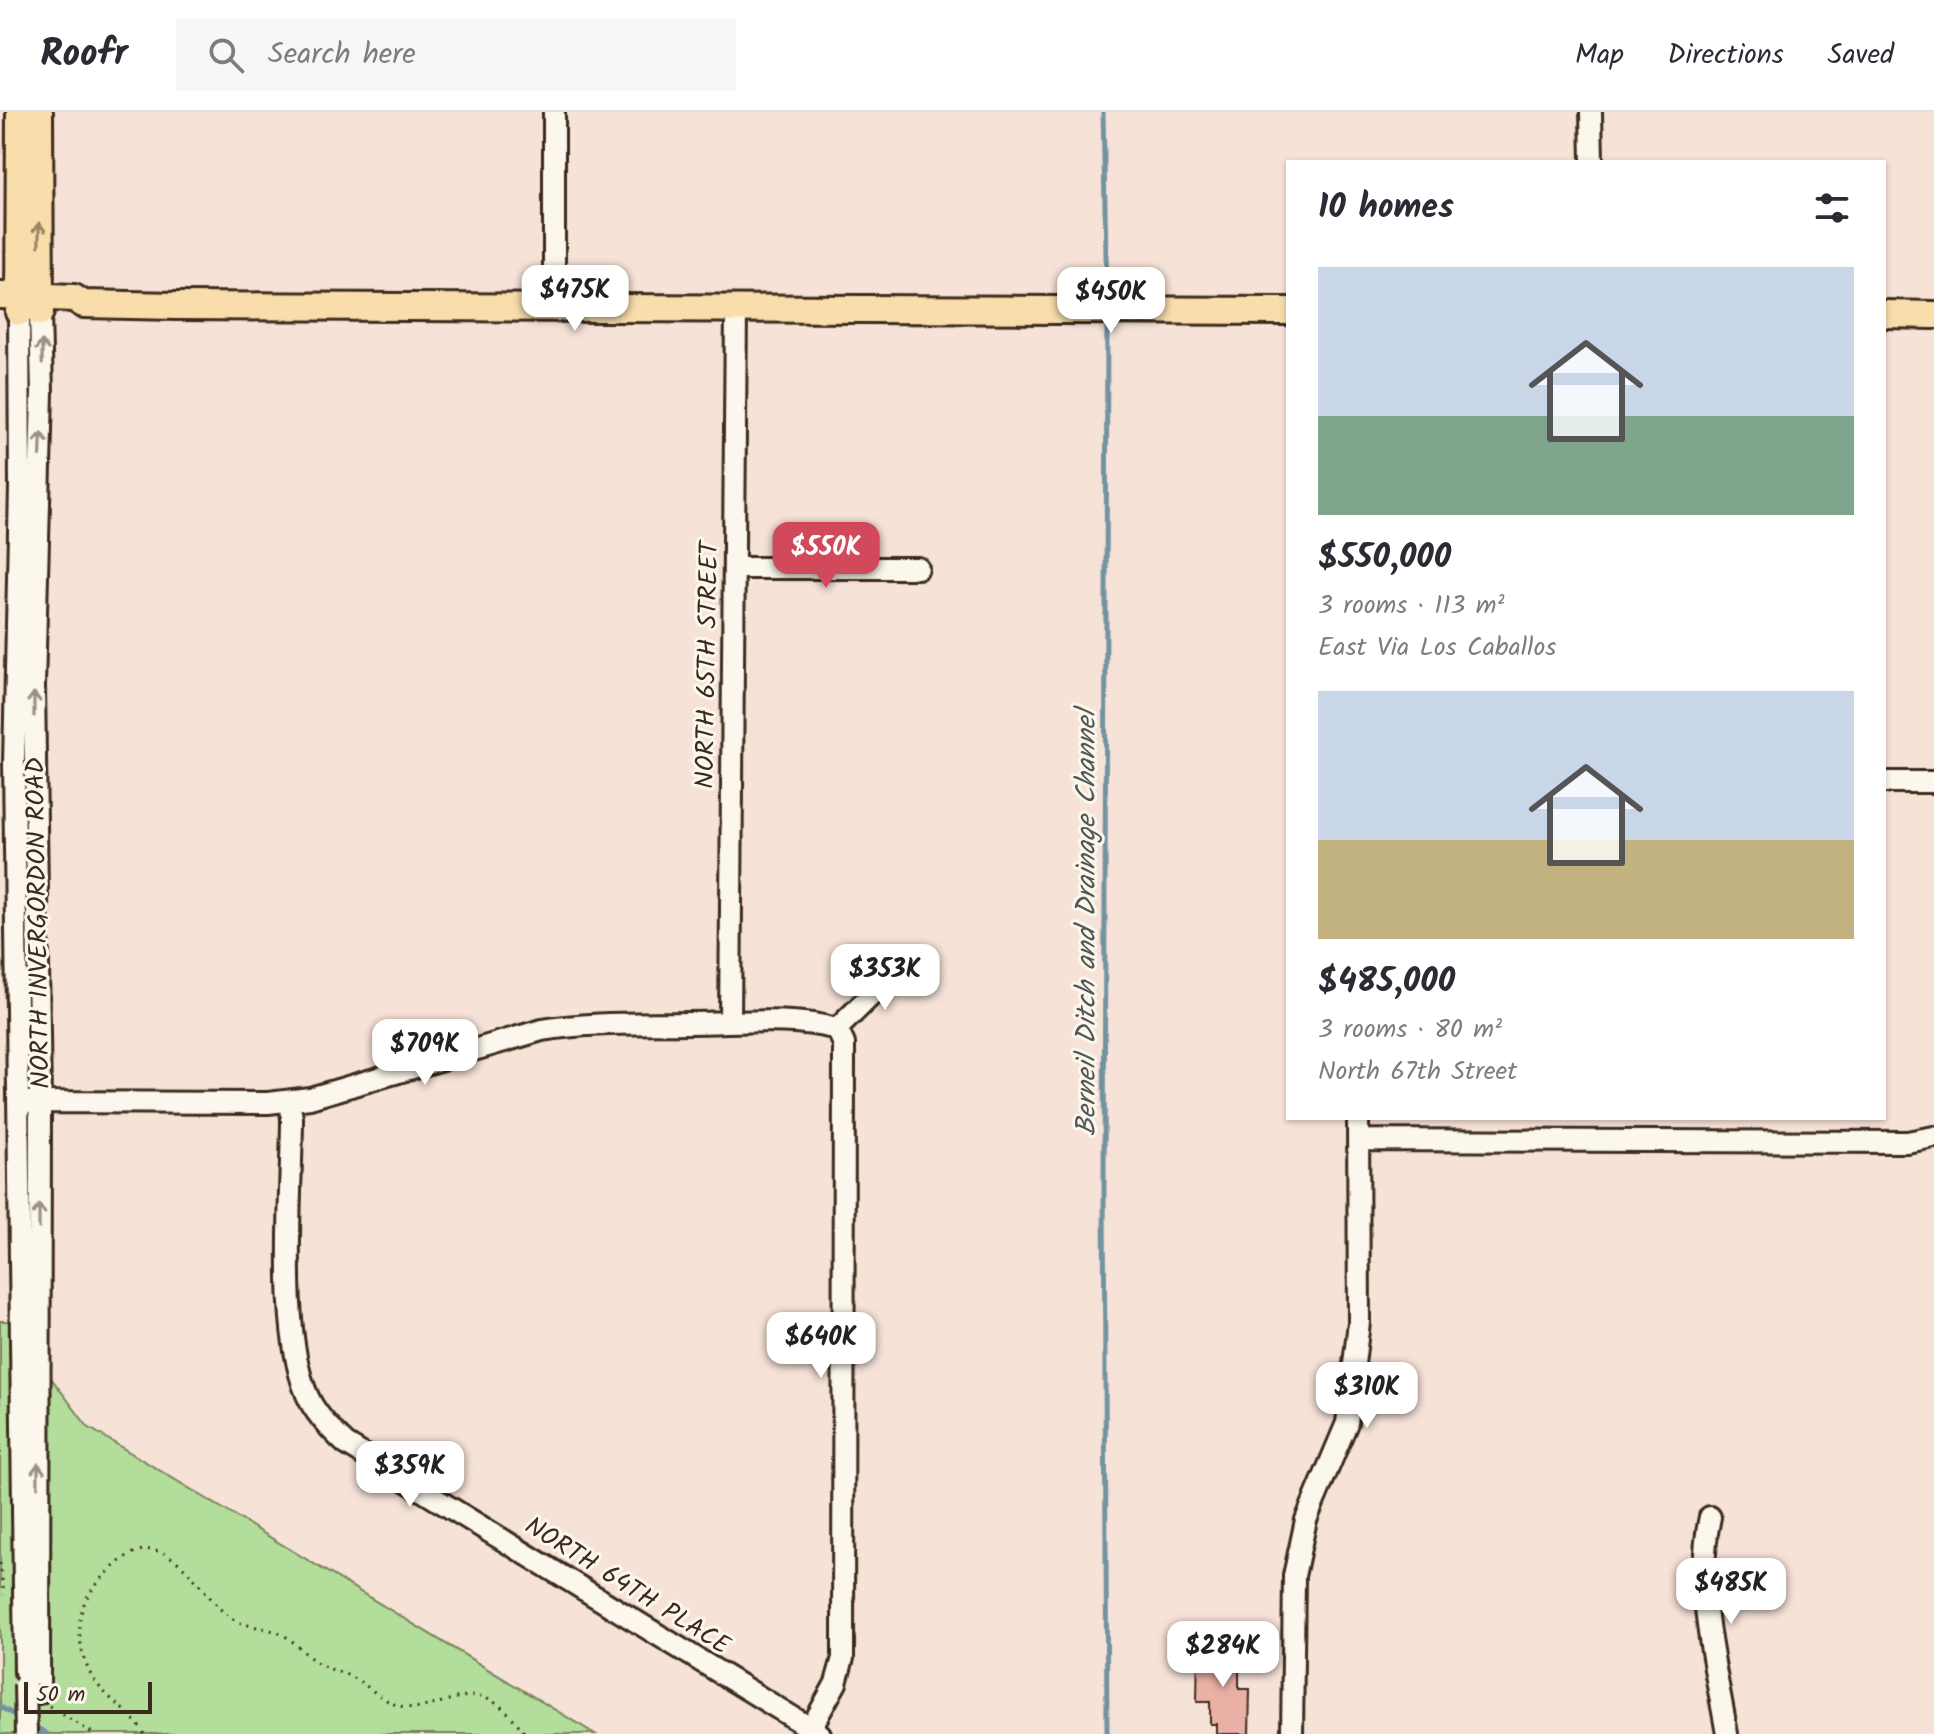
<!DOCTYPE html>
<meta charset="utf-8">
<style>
:root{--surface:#fff;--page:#f7f7f7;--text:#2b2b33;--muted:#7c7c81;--line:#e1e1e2;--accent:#d1495b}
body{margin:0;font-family:Kalam,sans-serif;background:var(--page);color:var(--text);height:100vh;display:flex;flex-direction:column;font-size:30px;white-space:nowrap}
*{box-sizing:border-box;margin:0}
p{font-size:26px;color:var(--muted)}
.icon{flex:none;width:44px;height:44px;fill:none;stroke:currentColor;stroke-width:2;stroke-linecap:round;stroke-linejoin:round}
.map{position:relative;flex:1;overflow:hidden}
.details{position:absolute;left:1286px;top:48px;width:600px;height:960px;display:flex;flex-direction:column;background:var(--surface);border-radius:0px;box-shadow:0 2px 6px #0004}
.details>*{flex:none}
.scale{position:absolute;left:24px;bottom:20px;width:128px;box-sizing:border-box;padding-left:8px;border:4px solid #3b2a1e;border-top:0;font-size:22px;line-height:28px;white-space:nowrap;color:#3b2a1e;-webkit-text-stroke:6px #fbf7ec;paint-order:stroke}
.price{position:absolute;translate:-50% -68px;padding:0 18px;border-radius:16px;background:#fff;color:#222;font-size:26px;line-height:52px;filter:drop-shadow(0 2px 4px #0008)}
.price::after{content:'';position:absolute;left:50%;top:48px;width:24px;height:18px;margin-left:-12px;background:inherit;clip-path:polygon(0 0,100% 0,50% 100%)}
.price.current{background:var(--accent);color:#fff}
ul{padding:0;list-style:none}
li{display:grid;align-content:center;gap:16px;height:424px;padding:0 32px}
li span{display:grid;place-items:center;height:248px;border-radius:0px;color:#555}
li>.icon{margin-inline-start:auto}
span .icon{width:144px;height:144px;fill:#fffc;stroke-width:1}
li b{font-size:34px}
h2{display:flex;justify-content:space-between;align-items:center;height:96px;padding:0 32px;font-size:34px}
header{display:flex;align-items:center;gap:48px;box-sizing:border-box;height:112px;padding:0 40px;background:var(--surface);border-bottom:2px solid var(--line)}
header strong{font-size:38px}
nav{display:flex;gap:44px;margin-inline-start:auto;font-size:28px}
.search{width:560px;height:72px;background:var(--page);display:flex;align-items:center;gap:20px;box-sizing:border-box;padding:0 28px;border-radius:0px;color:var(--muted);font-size:30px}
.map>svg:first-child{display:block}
.green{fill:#b3dd9a;stroke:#77845c;stroke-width:2}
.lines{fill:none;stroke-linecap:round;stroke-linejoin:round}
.stream{stroke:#7393a2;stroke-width:5}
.building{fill:#eab0a5;stroke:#3b2a1e;stroke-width:2}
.minor-casing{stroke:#3b2a1e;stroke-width:26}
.major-casing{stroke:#3b2a1e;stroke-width:32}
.path{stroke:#3b2a1e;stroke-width:3;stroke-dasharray:2 6;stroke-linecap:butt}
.minor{stroke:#fbf7ec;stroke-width:20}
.major{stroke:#f9deab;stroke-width:26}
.minor-bridge-casing{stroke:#3b2a1e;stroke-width:26;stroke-linecap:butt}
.minor-bridge{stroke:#fbf7ec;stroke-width:20}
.oneway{stroke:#9a8464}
.oneway2{stroke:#9b9085}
.labels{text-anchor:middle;stroke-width:6;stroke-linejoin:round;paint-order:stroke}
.street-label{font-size:26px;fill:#3b2a1e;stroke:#fbf7ec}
.water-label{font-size:28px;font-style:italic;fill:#525655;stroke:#fbf7ec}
</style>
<header>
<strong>Roofr</strong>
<div class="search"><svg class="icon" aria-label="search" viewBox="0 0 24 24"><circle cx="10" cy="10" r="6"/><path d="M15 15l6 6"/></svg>Search here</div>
<nav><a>Map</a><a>Directions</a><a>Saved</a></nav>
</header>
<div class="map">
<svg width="1934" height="1622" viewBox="0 0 1934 1622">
<rect width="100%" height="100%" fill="#f6e2d7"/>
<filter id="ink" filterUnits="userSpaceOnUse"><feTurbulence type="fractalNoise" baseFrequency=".0125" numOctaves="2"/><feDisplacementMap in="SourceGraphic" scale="16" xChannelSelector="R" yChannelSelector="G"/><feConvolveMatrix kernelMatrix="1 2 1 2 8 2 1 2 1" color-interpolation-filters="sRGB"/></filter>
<g filter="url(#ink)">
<path class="green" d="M0 1209H8L88 1315 595 1622H0Z"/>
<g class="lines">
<path class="stream" d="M1103 0 1107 191
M0 1595 20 1606
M32 1613 47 1622
M1107 1622 1104 1079 1107 205"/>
</g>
<path class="building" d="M1198 1533 1239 1534V1577H1250L1249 1622H1216V1612H1210V1590H1197Z"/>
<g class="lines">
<defs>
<path id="minor" d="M1591 0 1592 50
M554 196V0
M19 201 20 374 14 651 25 1560
M734 456H918
M1884 670H1934
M730 910 736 197
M837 917 903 852
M289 989 292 1006C292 1079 277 1229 311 1291 320 1307 333 1320 346 1332L820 1622
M28 990 268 991 310 986 542 918C591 910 639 912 689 911 737 911 791 904 837 917
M1358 1028 1907 1030 1934 1025
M1710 1405C1694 1477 1715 1551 1727 1622
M39 1581 40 990 34 574 42 281 40 200
M811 1616 836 1571 843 1546 844 932 837 917
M1292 1622 1294 1464 1306 1408 1347 1311 1359 1210 1358 1006"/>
<path id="major" d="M39 0 40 200
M0 183 74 186 83 192 176 194 1288 199
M19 200 20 0
M1884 202 1934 203"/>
</defs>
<use href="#minor" class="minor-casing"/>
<use href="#major" class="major-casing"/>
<path class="path" d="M0 1308V1346
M0 1451 4 1483
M49 1594 94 1622
M144 1622C131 1598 102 1586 89 1559 78 1535 74 1500 92 1478 104 1464 124 1440 144 1438 180 1434 204 1485 227 1503 244 1517 265 1513 283 1523 296 1530 304 1542 316 1550 328 1558 343 1560 355 1567 368 1574 378 1584 390 1590 438 1615 473 1544 525 1622"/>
<use href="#minor" class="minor"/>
<use href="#major" class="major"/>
<defs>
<path id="minor-bridge" d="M25 1572 26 1622"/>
</defs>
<use href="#minor-bridge" class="minor-bridge-casing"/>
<use href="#minor-bridge" class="minor-bridge"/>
</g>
<defs><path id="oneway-shaft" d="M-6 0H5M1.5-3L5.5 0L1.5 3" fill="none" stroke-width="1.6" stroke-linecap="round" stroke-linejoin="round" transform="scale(2)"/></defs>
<use class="oneway" href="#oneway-shaft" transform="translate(39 122) rotate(-89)"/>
<g class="oneway2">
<use href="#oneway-shaft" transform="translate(42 240) rotate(-91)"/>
<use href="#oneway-shaft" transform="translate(41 332) rotate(-88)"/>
<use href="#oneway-shaft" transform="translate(34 592) rotate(-90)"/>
<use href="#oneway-shaft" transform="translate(39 1104) rotate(-90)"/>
<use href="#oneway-shaft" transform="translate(38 1363) rotate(-89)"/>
</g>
</g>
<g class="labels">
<g class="street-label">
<text transform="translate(706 553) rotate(-89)" y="9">NORTH 65TH STREET</text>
<text transform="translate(37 811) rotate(-91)" y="9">NORTH INVERGORDON ROAD</text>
<text transform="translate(628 1473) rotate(32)" y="9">NORTH 64TH PLACE</text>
</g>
<g class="water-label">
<text transform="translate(1085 811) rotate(-90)" y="10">Berneil Ditch and Drainage Channel</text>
</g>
</g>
</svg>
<div class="scale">50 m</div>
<b class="price" style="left:575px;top:221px">$475K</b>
<b class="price" style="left:1111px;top:223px">$450K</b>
<b class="price current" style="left:826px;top:478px">$550K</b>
<b class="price" style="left:885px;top:900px">$353K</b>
<b class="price" style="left:425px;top:975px">$709K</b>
<b class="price" style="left:821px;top:1268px">$640K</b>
<b class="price" style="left:1367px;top:1318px">$310K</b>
<b class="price" style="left:410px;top:1397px">$359K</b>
<b class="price" style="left:1731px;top:1514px">$485K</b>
<b class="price" style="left:1223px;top:1577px">$284K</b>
<section class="details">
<h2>10 homes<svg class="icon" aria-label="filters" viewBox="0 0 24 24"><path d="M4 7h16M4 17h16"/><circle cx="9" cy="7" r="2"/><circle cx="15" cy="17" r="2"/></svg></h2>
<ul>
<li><span style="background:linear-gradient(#c9d6e8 60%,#7fa58c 0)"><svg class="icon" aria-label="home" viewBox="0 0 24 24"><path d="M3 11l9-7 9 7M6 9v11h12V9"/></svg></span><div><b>$550,000</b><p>3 rooms · 113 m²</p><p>East Via Los Caballos</p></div></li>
<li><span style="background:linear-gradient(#c9d6e8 60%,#c2b280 0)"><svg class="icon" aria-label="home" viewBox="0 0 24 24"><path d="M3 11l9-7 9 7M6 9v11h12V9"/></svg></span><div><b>$485,000</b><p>3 rooms · 80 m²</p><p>North 67th Street</p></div></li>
</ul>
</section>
</div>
